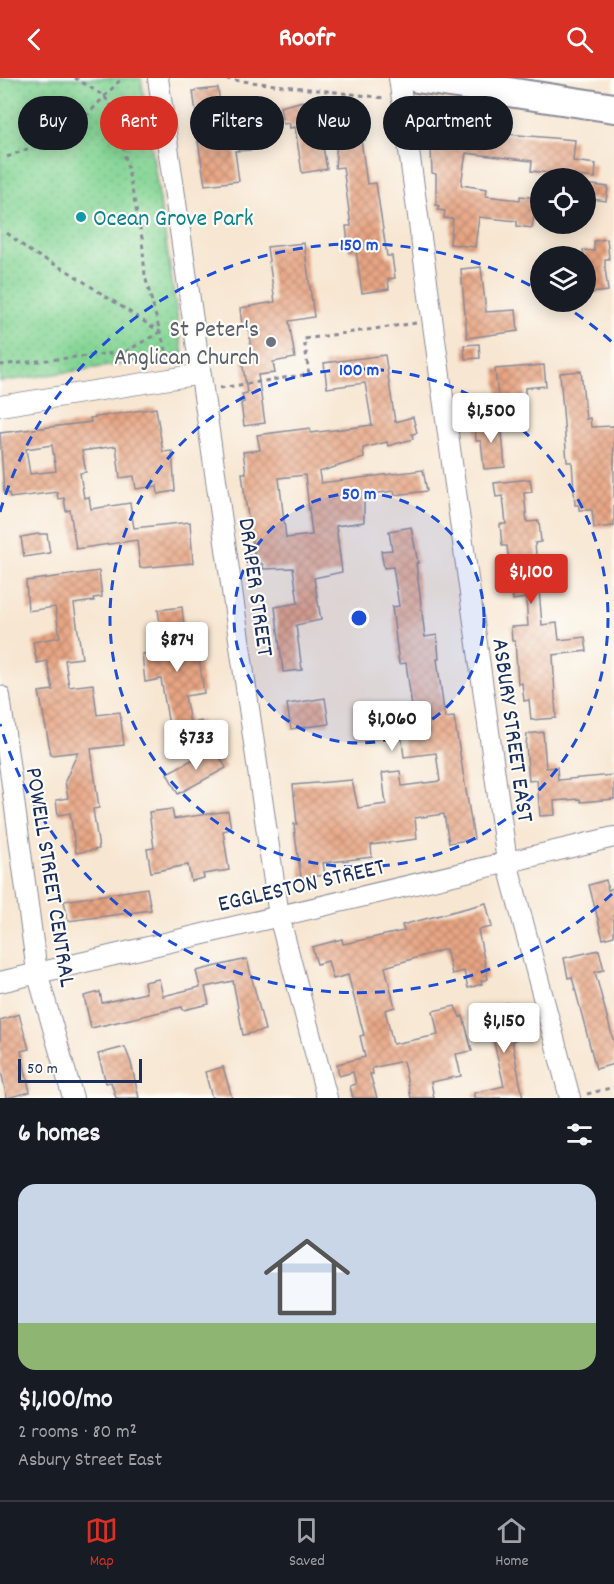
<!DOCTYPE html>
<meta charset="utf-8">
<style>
:root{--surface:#171b24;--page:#242831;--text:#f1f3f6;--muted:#9ea1a6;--line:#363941;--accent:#d93025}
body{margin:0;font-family:Dekko,sans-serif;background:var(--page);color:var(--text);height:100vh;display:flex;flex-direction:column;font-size:22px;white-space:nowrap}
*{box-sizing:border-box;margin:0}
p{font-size:20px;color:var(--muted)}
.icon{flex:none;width:33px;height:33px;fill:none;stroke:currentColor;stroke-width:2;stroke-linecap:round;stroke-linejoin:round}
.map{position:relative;height:1020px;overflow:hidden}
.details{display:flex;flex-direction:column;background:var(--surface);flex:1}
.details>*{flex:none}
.guide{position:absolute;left:18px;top:18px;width:579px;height:54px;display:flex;gap:12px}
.controls{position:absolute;left:530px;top:90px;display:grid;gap:12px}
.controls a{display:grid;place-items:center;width:66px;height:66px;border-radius:50%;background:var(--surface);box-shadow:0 3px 15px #0003;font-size:30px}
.scale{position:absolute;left:18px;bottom:15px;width:124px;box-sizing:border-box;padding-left:6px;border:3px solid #1b2f5e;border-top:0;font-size:16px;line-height:21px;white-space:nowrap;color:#1b2f5e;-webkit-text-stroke:4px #fdfcf7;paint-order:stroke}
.price{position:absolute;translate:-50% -51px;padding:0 14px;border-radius:6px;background:#fff;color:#222;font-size:20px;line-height:39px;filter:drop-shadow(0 2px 3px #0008)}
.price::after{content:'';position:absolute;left:50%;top:36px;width:18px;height:14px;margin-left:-9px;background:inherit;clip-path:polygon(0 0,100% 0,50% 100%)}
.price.selected{background:var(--accent);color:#fff}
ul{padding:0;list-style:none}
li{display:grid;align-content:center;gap:12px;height:318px;padding:0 18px}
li+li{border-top:2px solid var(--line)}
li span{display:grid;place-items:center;height:186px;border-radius:18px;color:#555}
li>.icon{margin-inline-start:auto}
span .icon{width:108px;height:108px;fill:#fffc;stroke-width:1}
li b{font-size:26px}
h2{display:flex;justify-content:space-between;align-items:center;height:72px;padding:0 18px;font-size:26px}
.tag{padding:0 21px;border-radius:27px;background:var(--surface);box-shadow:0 3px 15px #0003;font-size:21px;line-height:54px}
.tag.selected{background:var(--accent);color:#fff}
header{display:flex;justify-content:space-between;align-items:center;height:78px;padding:0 18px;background:var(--accent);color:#fff;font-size:27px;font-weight:800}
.tab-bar{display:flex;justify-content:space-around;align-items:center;height:84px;border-top:2px solid var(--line);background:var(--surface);font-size:16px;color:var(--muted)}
.tab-bar a{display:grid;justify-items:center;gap:3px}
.tab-bar .selected{color:var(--accent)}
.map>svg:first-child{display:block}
.park{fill:url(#park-dots);stroke:#50827a;stroke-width:1.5}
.building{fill:url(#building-cross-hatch);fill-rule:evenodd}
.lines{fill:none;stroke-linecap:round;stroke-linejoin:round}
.street-casing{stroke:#898a98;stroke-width:22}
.secondary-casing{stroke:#898a98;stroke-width:32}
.path{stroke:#898a98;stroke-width:3;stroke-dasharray:4.5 4.5;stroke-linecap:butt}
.street{stroke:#fff;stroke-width:20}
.secondary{stroke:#fff;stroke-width:28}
.ring{fill:none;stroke:#1d4ed8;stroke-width:3;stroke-dasharray:10 8}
.culture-dot{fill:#0f9aa8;stroke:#fdfcf7;stroke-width:2}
.worship-dot{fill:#6b7280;stroke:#fdfcf7;stroke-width:2}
.labels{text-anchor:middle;stroke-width:4.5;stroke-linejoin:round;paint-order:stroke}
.culture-label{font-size:24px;fill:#0d838f;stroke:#fdfcf7;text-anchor:start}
.worship-label{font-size:24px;fill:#5b616d;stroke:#fdfcf7;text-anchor:end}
.street-label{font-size:24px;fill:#1b2f5e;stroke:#fdfcf7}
.centre{fill:#1d4ed8;stroke:#fdfcf7;stroke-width:3}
.ring-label{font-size:18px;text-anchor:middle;font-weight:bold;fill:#1d4ed8;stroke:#fdfcf7;stroke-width:4.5;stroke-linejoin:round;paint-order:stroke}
</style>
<header><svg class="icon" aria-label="back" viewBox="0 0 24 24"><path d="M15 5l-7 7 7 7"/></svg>Roofr<svg class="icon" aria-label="search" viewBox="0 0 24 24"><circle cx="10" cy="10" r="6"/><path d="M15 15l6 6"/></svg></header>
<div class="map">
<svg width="614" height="1020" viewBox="0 0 614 1020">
<defs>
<pattern id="park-dots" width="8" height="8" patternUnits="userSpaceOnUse" patternTransform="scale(1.5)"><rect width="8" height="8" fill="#85d595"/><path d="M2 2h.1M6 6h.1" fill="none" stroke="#72b783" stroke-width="1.8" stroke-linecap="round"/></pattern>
<pattern id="building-cross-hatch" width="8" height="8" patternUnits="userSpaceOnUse" patternTransform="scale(1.5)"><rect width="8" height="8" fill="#e8a583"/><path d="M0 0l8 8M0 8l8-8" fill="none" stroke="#bb876e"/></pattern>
</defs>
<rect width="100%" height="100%" fill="#fdfcf7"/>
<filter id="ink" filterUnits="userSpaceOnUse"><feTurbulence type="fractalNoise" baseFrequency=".0167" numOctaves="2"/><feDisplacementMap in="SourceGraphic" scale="12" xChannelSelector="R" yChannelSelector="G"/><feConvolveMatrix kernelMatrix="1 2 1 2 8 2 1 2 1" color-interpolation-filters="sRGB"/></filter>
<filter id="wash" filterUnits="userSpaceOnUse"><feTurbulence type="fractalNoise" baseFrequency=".008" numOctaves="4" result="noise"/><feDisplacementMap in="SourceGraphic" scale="24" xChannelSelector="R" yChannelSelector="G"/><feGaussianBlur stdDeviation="1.35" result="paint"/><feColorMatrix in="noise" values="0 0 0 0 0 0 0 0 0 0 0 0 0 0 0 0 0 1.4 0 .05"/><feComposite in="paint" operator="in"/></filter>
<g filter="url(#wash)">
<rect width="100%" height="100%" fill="#f7e6d1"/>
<path class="park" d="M0 0H141L183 277 0 304Z"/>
<g id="blocks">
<path class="building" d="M218 10 220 27 246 24 253 72 235 73 239 103 205 107 198 63 205 62 202 34 196 35 193 13Z
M303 23 304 27 315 25 327 91 302 95 295 49 290 50 289 45 283 46 280 29Z
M339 31H353L352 36H367L365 62 361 61 367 106 376 105 387 178H392L395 200 388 201 389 211 362 215 356 173 349 174 346 148H351L343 89 335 90Z
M432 45 472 50V53L575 62 573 83 596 86 595 100 531 93 532 83 466 75 461 107 487 111 486 118 520 122V118L540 120V139L534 138 532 150 517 148V143L479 139 475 169 450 166 453 141 444 140 445 133 438 132 439 128 436 127V96L432 95 431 70H429Z
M585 106 608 109 606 123 585 120Z
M607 161 609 181H605V190L608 213 591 215 583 172 594 173V163Z
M304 165 314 239 289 243 295 280 273 284 275 295 258 297 265 345 244 348 241 325 244 324 242 316 247 315 242 282 252 280 248 247 242 248 240 230 275 224 267 169Z
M481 189 486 234 516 232 518 253 467 260 461 191Z
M479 266 480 280 465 281 464 267Z
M385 277 395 344 413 339 417 355 412 356 413 361 388 368 387 364 363 370 364 380 319 394 321 405 423 392 427 413 395 417 394 413 364 417V444L336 448 342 494 314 500 321 542 296 547 302 592 283 594 275 529 298 525 293 490 263 491V487L255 480 245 420 242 395H246L243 374 260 372 257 357 310 350 311 355 372 347 365 305 327 310 324 285ZM305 397 312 457 286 460 279 400Z
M544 287 546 308 525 310V321L518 322 519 336 500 338 495 291Z
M581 293 586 341 590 340 591 349 614 348V448L594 450 592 432H579V427H575L572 384H567L560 295Z
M156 330 163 374 172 373 175 413 158 416 157 408 136 411 134 398 120 400 116 368 82 373 86 394 80 395 84 420 89 419 91 431 130 425 134 450 190 444 193 485 140 490 137 462 76 471 70 432 66 433 64 420 58 421 57 414 10 420 9 415H4L0 355 91 344 90 340ZM52 367 56 393 30 396 26 371Z
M501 343 505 389 484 391 481 363H476L475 346Z
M530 401 532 414 524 415 527 444 539 443 541 464 535 465 542 547 557 545 559 562 585 559 587 573 553 577 556 640 531 642 529 622 524 623 522 605 518 606 515 563H512L511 549 528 548 526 520 513 522 507 468H502L500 446H506L503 418 496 419 494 405Z
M411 449 418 485H416L425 559 437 557 439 581H437L445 640 454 639 474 761 449 765 444 736 415 740 417 761 371 767 372 779 323 785 325 797 301 800 295 757 294 746H297L293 707 352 702 358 730 386 726 382 695 400 693 402 708 440 703 436 675 404 679 400 646 414 644 406 585 399 586 392 529 399 528 393 489 384 490 381 473 392 472 389 453Z
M38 456H47L50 475 24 479 21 459Z
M99 493 102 519 93 520 94 523 74 526 82 580 65 582 69 609 93 606 97 637 120 634 124 667 91 671 99 730 93 731 99 771 76 775 70 735 58 737 56 722 68 720 65 703 78 674 51 677 39 614 53 612 47 583 37 585 33 564 60 559 55 529 28 533 26 503Z
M182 529 184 549 198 548 201 564 197 565 204 615 185 618 190 645 201 643 204 660 172 665 161 601 145 604 142 576 164 574 158 532Z
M325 620 329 646 291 651 287 626Z
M543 654 546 690 557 689 558 702 614 697V721L581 724 580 721 554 723 555 737 540 738 537 702 529 703 526 668 527 656Z
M215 670 226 690 178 716 167 695Z
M172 731 174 741 228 733 231 751 223 753 229 792 203 796 204 800 191 803 188 787 151 794 147 771 154 770 149 734Z
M606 802 608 812 614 810V858L603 861 589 807Z
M147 810 151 832 68 843 64 823Z
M486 825 492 849 478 852 488 901 481 903 482 906 468 910 464 893 452 896 446 871 385 889 395 929 385 932 393 966 438 957 433 933 455 928 460 939 463 938 472 973 456 976 461 998 431 1004 434 1020H411L403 983 372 990 373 996H370L377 1020H353L350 1008 356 1006 353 994 339 998 337 986 365 979 360 958 364 957 348 897 333 901 328 883 317 886 312 869 342 861 343 866 404 853 402 847Z
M599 872 604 892 595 894 614 965V986L596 991 572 899 568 900 564 880Z
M247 881 265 952 243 957 233 903 205 909 209 926 183 932 182 929 91 950 84 918 100 914 102 925 132 918 146 915 144 904 159 901 163 918 200 909 196 893Z
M507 925 517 961 512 963 523 1020H474V1015L504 1008 486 930Z
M19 936 29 971 21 973 30 1014 7 1020 0 989V942Z
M125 969 131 985 139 1020H116L111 1004 106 1005 98 976Z
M223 989 232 1020H212L205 994Z"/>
</g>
</g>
<g filter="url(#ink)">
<use href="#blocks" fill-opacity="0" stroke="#898a98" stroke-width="1.5"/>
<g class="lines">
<defs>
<path id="street" d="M158 0 279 838 327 1020
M399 0 507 784 570 1020
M0 328 201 296
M0 618 37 894 73 1020
M0 904 614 759"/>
<path id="secondary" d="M417 0 614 30"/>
</defs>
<use href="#street" class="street-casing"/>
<use href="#secondary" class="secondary-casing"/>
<path class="path" d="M217 0 385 20
M7 79 72 53 122 0
M7 155 31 174 69 194 160 254 170 284
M0 287 125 274 160 254 145 198 142 160 116 34 104 18 75 0
M220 310 309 296 304 261 416 245
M587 1016 614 1009"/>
<use href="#street" class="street"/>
<use href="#secondary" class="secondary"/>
</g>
</g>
<circle cx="359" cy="540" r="125" fill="#1d4ed8" fill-opacity=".12"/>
<g class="ring">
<circle cx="359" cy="540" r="125"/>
<circle cx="359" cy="540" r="249"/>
<path d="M612 816A374 374 0 0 1 0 646M0 434A374 374 0 0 1 537 211M560 225A374 374 0 0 1 612 264"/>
</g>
<circle class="culture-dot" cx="81" cy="139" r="6"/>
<circle class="worship-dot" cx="271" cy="264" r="6"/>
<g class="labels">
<g class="culture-label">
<text x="93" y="147">Ocean Grove Park</text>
</g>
<g class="worship-label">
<text x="259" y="258">St Peter's<tspan x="259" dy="28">Anglican Church</tspan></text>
</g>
<g class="street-label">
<text transform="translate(257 509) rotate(82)" y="8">DRAPER STREET</text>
<text transform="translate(514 652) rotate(82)" y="8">ASBURY STREET EAST</text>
<text transform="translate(52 799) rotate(81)" y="8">POWELL STREET CENTRAL</text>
<text transform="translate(301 806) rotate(-13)" y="8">EGGLESTON STREET</text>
</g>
</g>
<circle cx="359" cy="540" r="9" class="centre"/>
<g class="ring-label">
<text x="359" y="172">150 m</text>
<text x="359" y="297">100 m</text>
<text x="359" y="421">50 m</text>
</g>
</svg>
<div class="controls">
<a><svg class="icon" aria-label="locate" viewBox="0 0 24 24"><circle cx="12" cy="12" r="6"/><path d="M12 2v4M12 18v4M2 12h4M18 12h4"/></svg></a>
<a><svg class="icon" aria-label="layers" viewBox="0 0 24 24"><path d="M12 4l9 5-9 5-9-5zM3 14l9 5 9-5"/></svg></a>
</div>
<div class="scale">50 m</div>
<b class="price" style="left:491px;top:366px">$1,500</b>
<b class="price selected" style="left:531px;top:527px">$1,100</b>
<b class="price" style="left:177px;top:595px">$874</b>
<b class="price" style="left:392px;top:674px">$1,060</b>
<b class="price" style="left:196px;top:693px">$733</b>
<b class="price" style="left:504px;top:976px">$1,150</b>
<div class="guide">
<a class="tag">Buy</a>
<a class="tag selected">Rent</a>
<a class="tag">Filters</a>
<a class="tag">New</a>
<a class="tag">Apartment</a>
</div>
</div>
<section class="details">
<h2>6 homes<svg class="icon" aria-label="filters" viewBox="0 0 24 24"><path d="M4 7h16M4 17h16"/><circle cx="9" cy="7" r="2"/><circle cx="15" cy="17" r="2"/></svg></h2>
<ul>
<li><span style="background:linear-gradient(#c9d6e8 75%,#8fb573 0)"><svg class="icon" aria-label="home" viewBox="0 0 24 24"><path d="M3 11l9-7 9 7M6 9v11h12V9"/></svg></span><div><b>$1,100/mo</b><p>2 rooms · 80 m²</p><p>Asbury Street East</p></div></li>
</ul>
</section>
<nav class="tab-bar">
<a class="selected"><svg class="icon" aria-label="map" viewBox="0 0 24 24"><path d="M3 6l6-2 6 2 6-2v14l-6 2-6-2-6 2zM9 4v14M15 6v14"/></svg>Map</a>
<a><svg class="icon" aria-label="saved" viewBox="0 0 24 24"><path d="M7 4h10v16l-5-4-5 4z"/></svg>Saved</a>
<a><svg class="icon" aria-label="home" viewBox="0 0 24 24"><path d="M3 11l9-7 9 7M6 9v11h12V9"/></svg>Home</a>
</nav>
